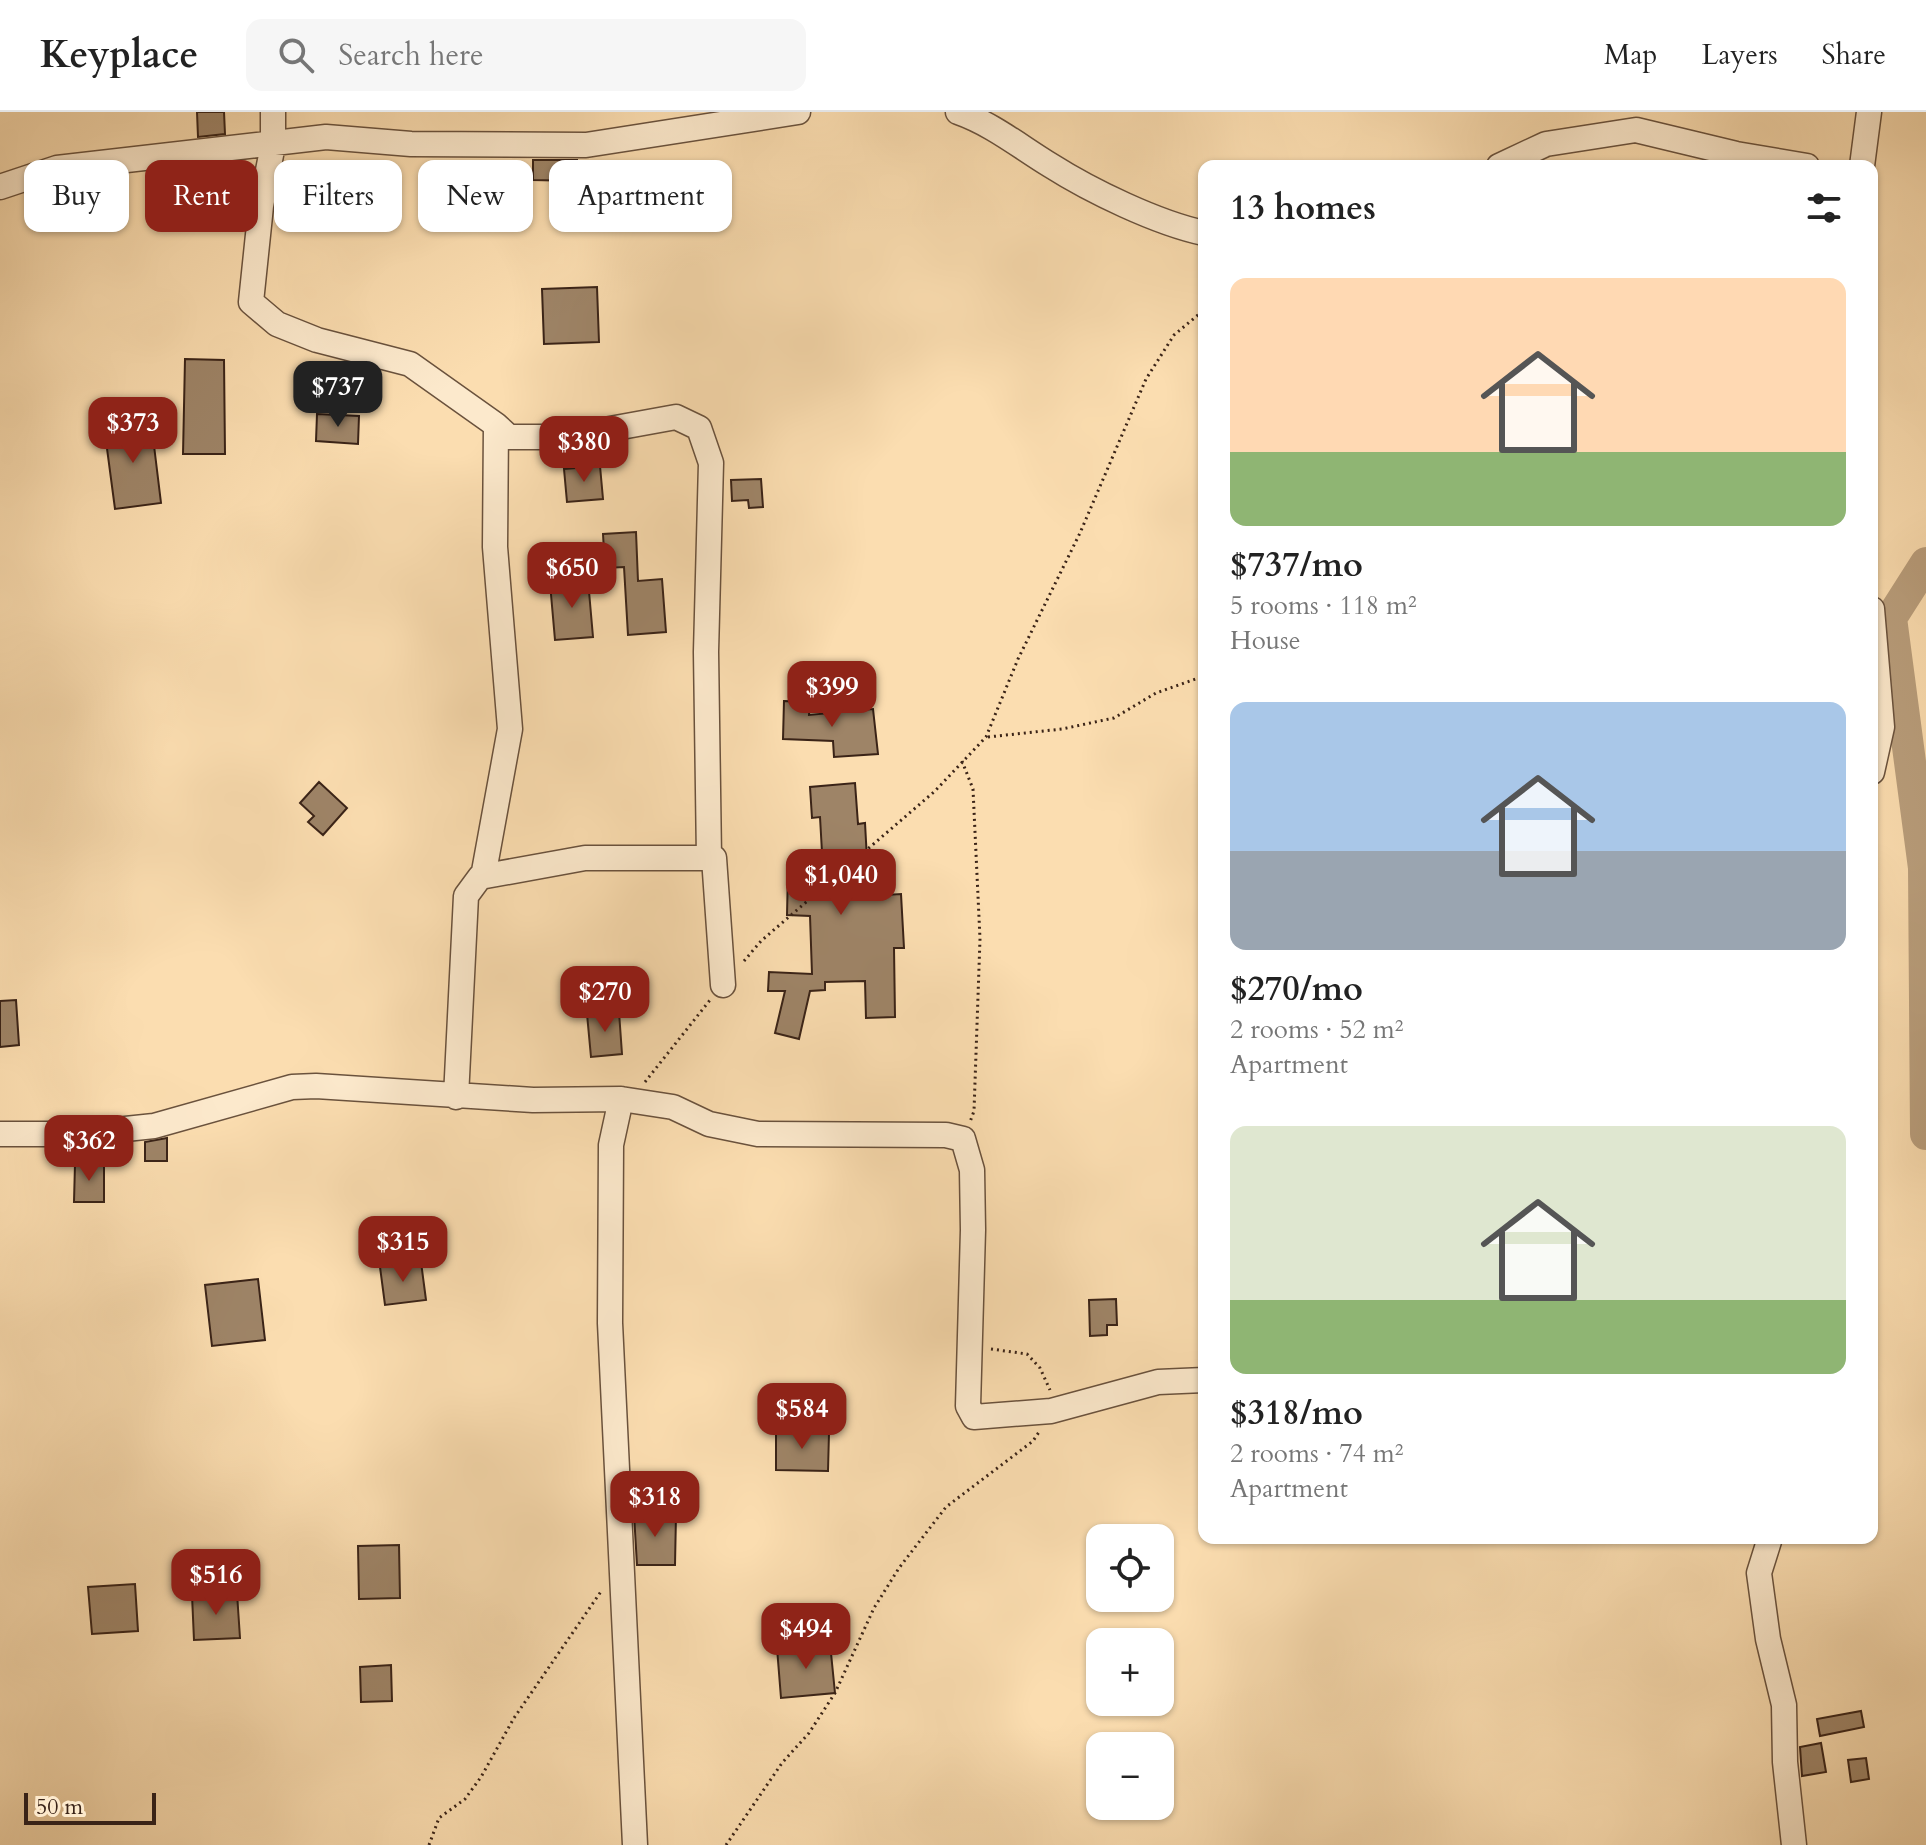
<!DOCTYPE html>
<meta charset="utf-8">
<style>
:root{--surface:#fff;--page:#f6f6f6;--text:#222;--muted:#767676;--line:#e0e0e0;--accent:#8f2418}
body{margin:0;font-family:Cardo,serif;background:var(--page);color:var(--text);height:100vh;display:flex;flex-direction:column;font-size:30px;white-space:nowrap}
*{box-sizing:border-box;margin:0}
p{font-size:26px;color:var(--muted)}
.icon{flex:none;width:44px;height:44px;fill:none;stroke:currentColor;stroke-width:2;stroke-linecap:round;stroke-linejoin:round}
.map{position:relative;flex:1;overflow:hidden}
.details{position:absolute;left:1198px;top:48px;width:680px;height:1384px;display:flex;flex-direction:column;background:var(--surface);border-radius:16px;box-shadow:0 2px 6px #0004}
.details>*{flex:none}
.top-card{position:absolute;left:24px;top:48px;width:760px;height:72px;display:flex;gap:16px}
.tools{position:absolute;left:1086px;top:1412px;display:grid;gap:16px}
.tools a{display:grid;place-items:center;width:88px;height:88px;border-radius:16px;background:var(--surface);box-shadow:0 2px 6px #0004;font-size:40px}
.scale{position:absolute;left:24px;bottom:20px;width:132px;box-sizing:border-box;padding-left:8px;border:4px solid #3a2317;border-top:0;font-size:22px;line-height:28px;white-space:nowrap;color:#3a2317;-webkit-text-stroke:6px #fce9cc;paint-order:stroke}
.price{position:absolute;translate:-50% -68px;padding:0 18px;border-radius:16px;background:var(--accent);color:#fff;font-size:26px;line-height:52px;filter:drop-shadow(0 2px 4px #0008)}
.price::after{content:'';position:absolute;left:50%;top:48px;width:24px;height:18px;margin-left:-12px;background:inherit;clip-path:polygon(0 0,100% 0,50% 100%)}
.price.current{background:#222;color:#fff}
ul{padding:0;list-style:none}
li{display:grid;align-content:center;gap:16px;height:424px;padding:0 32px}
li span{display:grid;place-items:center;height:248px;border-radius:16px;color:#555}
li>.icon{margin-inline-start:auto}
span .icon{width:144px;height:144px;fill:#fffc;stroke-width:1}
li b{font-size:34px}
h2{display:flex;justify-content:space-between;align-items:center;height:96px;padding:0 32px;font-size:34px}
.chip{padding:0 28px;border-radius:16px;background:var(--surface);box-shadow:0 2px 6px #0004;font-size:28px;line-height:72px}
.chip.current{background:var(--accent);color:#fff}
header{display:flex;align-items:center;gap:48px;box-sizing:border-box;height:112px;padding:0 40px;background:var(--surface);border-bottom:2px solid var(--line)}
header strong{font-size:38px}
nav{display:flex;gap:44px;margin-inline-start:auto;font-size:28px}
.search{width:560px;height:72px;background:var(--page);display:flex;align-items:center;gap:20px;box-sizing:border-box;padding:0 28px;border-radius:16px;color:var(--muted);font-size:30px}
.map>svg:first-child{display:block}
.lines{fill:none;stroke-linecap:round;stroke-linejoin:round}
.river{stroke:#b99e7c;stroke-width:32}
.building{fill:#9e8467;stroke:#3a2317;stroke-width:2}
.minor-casing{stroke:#6a523d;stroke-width:27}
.path{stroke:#3a2317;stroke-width:3;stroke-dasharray:2 4;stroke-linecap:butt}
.minor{stroke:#fce9cc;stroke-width:24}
</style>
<header>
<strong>Keyplace</strong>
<div class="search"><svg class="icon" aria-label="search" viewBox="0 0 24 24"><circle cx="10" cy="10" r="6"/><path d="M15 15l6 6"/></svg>Search here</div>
<nav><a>Map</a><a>Layers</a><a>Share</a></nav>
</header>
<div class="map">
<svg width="1926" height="1733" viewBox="0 0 1926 1733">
<rect width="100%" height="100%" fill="#fbddb0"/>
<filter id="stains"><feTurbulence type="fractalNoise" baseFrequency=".0025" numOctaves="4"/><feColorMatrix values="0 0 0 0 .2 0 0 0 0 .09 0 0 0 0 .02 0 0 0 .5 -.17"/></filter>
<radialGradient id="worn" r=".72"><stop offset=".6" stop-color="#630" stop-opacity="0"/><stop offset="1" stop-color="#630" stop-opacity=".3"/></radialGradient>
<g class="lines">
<path class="river" d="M1926 451 1891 506 1924 756 1926 1022"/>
</g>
<path class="building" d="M197 0H224L225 22 198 25Z
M533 48H577V69L533 68Z
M383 53V82L355 83V113H311V56Z
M597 175 599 230 544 232 542 177Z
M185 247 224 248 225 342H183Z
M317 302 359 304 358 332 316 329Z
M151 309 161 391 115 397 104 314Z
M600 354 603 387 567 390 564 357Z
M761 367 763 395 749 396 748 388 732 389 731 368Z
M636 420 638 469 662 467 666 520 628 523 624 455 605 456 603 422Z
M588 468 593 525 555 528 550 471Z
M784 589 810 590 809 603 873 597 878 642 834 645 833 629 783 627Z
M319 670 347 696 323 723 308 710 314 704 300 691Z
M855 671 858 712 865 711 869 784 901 782 904 836H894L895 905 866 906 865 869 825 870V878L810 879 799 927 775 921 785 879H768L769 860 812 862 810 804 787 803 788 758H823L820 705 812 706 810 675Z
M16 888 19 933 0 935V889Z
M619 900 622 942 591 945 587 902Z
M167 1026V1049H145V1030Z
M75 1052H104V1090H74Z
M421 1150 426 1188 385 1193 380 1155Z
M258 1167 265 1228 212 1234 205 1173Z
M1116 1187 1117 1213H1107V1223L1090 1224 1089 1188Z
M776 1320 829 1321 828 1359 776 1358Z
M634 1402 676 1403 675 1453H637Z
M399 1433 400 1486 359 1487 358 1434Z
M135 1472 138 1519 92 1522 88 1475Z
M237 1481 240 1526 194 1528 192 1483Z
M830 1531 835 1581 781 1586 777 1536Z
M391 1553 392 1589 361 1590 360 1555Z
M1861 1599 1864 1615 1820 1624 1817 1607Z
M1821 1631 1826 1660 1802 1664 1800 1635Z
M1866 1646 1869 1667 1851 1670 1848 1648Z"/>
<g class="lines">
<defs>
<path id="minor" d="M273 0V33L261 94 251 190 277 212 317 228 410 252 496 313
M958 0C992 12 1019 34 1050 53 1091 79 1157 111 1204 121
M1499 54 1546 32 1636 18 1736 42 1807 54
M1862 54 1869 0
M0 75 57 56 326 25 411 32 586 33 798 0
M1872 497 1882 615 1872 660
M483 765 510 617 495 435 496 313 509 325H566L676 305 699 316 711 351 706 540 709 746
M456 985 466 784 480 765 585 746H714L723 873
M621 987 611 1033 610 1211 635 1733
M0 1022H78L154 1014 292 975 316 974 533 988 621 987 673 995 709 1012 758 1022 946 1023 963 1027 972 1058 973 1118 968 1294 974 1305 1051 1299 1158 1270 1204 1268
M1770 1426 1759 1461 1768 1527 1784 1593 1785 1650 1794 1733"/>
</defs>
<use href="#minor" class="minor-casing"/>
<path class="path" d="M988 625 1062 617 1114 606 1156 581 1204 564
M962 649 973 677 980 827 974 999 970 1010
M744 849 761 829 935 679 986 625 1018 547 1080 421 1146 267 1174 223 1204 198
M645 970 710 888
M991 1237 1027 1242 1040 1256 1050 1278
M429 1733 439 1706 465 1687 481 1665 514 1606 602 1478
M726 1733 782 1651 809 1621 835 1581 874 1496 899 1456 946 1395 1033 1329 1039 1320"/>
<use href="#minor" class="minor"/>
</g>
<rect width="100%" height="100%" filter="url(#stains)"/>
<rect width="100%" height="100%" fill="url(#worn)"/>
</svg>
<div class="tools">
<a><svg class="icon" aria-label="locate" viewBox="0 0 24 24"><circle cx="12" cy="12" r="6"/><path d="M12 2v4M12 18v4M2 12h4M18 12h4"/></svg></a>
<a>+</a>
<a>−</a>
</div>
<div class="scale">50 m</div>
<b class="price current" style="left:338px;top:317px">$737</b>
<b class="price" style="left:133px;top:353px">$373</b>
<b class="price" style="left:584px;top:372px">$380</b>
<b class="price" style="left:572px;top:498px">$650</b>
<b class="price" style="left:832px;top:617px">$399</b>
<b class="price" style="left:841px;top:805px">$1,040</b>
<b class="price" style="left:605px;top:922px">$270</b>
<b class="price" style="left:89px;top:1071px">$362</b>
<b class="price" style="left:403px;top:1172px">$315</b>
<b class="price" style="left:802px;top:1339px">$584</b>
<b class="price" style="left:655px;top:1427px">$318</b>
<b class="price" style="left:216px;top:1505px">$516</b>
<b class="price" style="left:806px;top:1559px">$494</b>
<div class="top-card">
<a class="chip">Buy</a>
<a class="chip current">Rent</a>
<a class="chip">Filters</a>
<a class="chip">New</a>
<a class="chip">Apartment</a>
</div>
<section class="details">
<h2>13 homes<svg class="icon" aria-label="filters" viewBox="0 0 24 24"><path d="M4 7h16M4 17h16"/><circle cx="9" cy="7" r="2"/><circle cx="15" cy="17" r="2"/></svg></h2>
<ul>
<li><span style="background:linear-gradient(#ffd9b3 70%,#8fb573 0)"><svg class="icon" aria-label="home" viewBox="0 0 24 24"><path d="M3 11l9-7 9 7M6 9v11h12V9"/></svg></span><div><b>$737/mo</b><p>5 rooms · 118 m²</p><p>House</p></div></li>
<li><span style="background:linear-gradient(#a9c7e8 60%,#9aa5b1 0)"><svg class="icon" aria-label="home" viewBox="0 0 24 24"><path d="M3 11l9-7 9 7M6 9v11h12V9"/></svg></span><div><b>$270/mo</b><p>2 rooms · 52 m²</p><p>Apartment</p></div></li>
<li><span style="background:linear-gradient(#dfe7d0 70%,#8fb573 0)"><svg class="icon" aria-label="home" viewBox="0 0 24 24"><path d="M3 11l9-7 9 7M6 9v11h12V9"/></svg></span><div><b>$318/mo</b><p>2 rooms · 74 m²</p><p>Apartment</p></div></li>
</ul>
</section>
</div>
